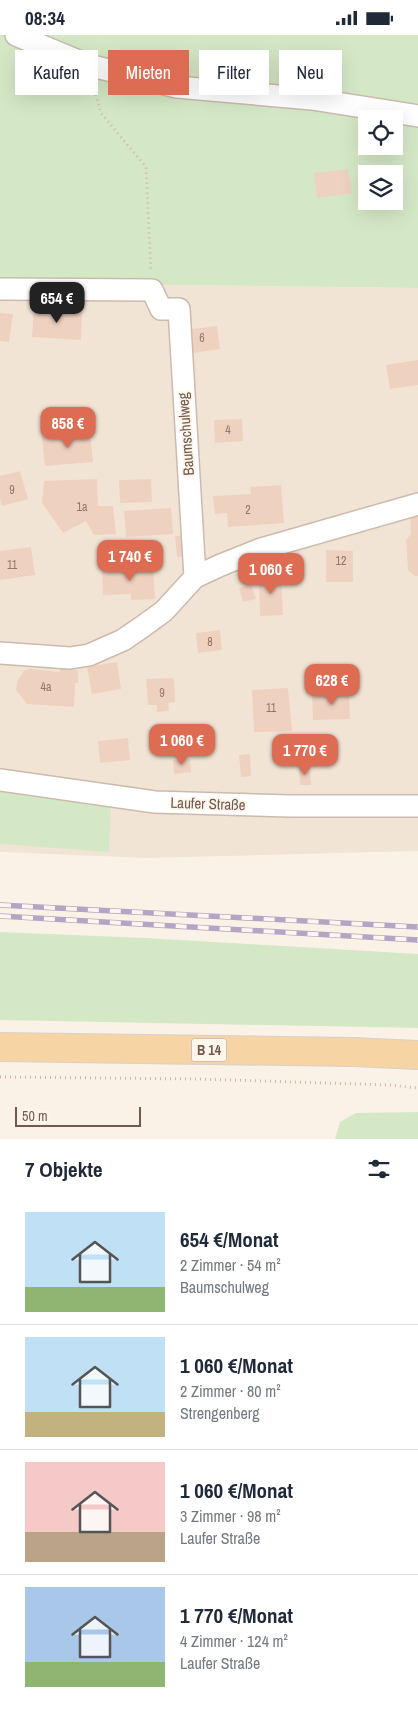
<!DOCTYPE html>
<html lang="de">
<meta charset="utf-8">
<style>
:root{--surface:#fff;--page:#f2f2f3;--text:#1f2937;--muted:#747a83;--line:#e0e1e3;--accent:#de6c53}
body{margin:0;font-family:"Archivo Narrow",sans-serif;background:var(--page);color:var(--text);height:100vh;display:flex;flex-direction:column;font-size:19px;white-space:nowrap}
*{box-sizing:border-box;margin:0}
p{font-size:16px;color:var(--muted)}
.icon{flex:none;width:28px;height:28px;fill:none;stroke:currentColor;stroke-width:2;stroke-linecap:round;stroke-linejoin:round}
.map{position:relative;height:1104px;overflow:hidden}
.panel{display:flex;flex-direction:column;background:var(--surface);flex:1}
.panel>*{flex:none}
.guide{position:absolute;left:15px;top:15px;width:389px;height:45px;display:flex;gap:10px}
.controls{position:absolute;left:358px;top:75px;display:grid;gap:10px}
.controls a{display:grid;place-items:center;width:45px;height:45px;border-radius:0px;background:var(--surface);box-shadow:0 5px 20px #0002;font-size:25px}
.scale{position:absolute;left:15px;bottom:12px;width:126px;box-sizing:border-box;padding-left:5px;border:2px solid #73594c;border-top:0;font-size:14px;line-height:18px;white-space:nowrap;color:#73594c;-webkit-text-stroke:4px #fef6ed;paint-order:stroke}
.price{position:absolute;translate:-50% -42px;padding:0 11px;border-radius:10px;background:var(--accent);color:#fff;font-size:16px;line-height:32px;filter:drop-shadow(0 1px 2px #0008)}
.price::after{content:'';position:absolute;left:50%;top:30px;width:15px;height:11px;margin-left:-8px;background:inherit;clip-path:polygon(0 0,100% 0,50% 100%)}
.price.active{background:#222;color:#fff}
ul{padding:0;list-style:none}
li{display:flex;align-items:center;gap:15px;height:125px;padding:0 25px}
li+li{border-top:1px solid var(--line)}
li span{display:grid;place-items:center;flex:none;width:140px;height:100px;border-radius:0px;color:#555}
li>.icon{margin-inline-start:auto}
span .icon{width:60px;height:60px;fill:#fffc;stroke-width:1}
li b{font-size:21px}
h2{display:flex;justify-content:space-between;align-items:center;height:60px;padding:0 25px;font-size:21px}
.chip{padding:0 18px;border-radius:0px;background:var(--surface);box-shadow:0 5px 20px #0002;font-size:18px;line-height:45px}
.chip.active{background:var(--accent);color:#fff}
.status{display:flex;justify-content:space-between;align-items:center;height:35px;padding:0 25px;background:var(--surface);direction:ltr}
.status svg{height:14px;fill:currentColor}
.map>svg:first-child{display:block}
.residential{fill:#f2e4d5}
.green{fill:#d5e8c6;fill-rule:evenodd}
.building{fill:#efd1c0}
.lines{fill:none;stroke-linecap:round;stroke-linejoin:round}
.minor-casing{stroke:#ccbaad;stroke-width:24}
.major-casing{stroke:#d8d1cd;stroke-width:30}
.path{stroke:#d4b4a3;stroke-width:3;stroke-dasharray:1 4;stroke-linecap:butt}
.minor{stroke:#fff;stroke-width:21}
.major{stroke:#f6d4a3;stroke-width:28}
.rail-casing{stroke:#b5a5c4;stroke-width:5.5}
.rail{stroke:#fef6ed;stroke-width:4;stroke-dasharray:11;stroke-linecap:butt}
.labels{text-anchor:middle;stroke-width:4;stroke-linejoin:round;paint-order:stroke}
.number-label{font-size:12px;fill:#927769}
.shield{fill:#fef6ed;stroke:#9d887c;stroke-width:1}
.shield-label{font-size:14px;font-weight:bold;fill:#73594c}
.street-label{font-size:15px;fill:#73594c;stroke:#fef6ed}
</style>
<div class="status"><b>08:34</b><svg viewBox="0 0 49 12"><path d="M0 12V9h3v3zM5 12V6h3v6zM10 12V3h3v9zM15 12V0h3v12zM26 1h20v11H26zM47 4h2v5h-2z"/></svg></div>
<div class="map">
<svg width="418" height="1104" viewBox="0 0 418 1104">
<rect width="100%" height="100%" fill="#fbf2e7"/>
<path class="residential" d="M0 248 418 253V816L145 823 0 817Z"/>
<path class="green" d="M0 0H418V253L0 248ZM366 84H394V111H366ZM366 139H394V166H366Z
M0 755 111 772 109 817 0 809Z
M0 897 146 903 418 919V993L0 985Z
M418 1077V1104H335L340 1087 356 1078Z"/>
<path class="building" d="M348 134 352 158 317 163 314 138Z
M41 271 57 272V276L82 277 81 305 32 302 34 274H40Z
M0 278 13 279 9 307 0 306Z
M217 291 220 314 186 319 183 295Z
M418 325V350L390 354 386 330Z
M242 384 243 406 215 408 214 385Z
M90 398 93 427 45 431 42 402Z
M20 436 28 464 2 471 0 464V441Z
M97 444 98 471H113L116 499 94 500 86 486 63 498 42 468 44 446Z
M151 444 152 467 120 468 119 445Z
M281 450 284 488 228 492 227 478 215 479 213 461 251 459 250 452Z
M171 473 173 499 126 502 124 476Z
M418 478V541H415L408 535 406 505 411 499 410 479Z
M188 500 191 520 177 522 175 501Z
M31 512 35 540 0 545V516Z
M326 515 353 516V547H326Z
M153 531 155 564 131 565V559L103 560 102 533Z
M281 539 283 580 260 581 259 540Z
M251 549 256 564 243 567 239 553Z
M220 595 222 615 198 618 196 598Z
M117 627 121 654 92 659 87 632Z
M30 634 60 637V634L78 635V648H75L74 672 27 669 16 655 17 646 24 636Z
M174 643 175 667 168 668 169 676 157 677V670H148L146 644Z
M288 653 292 696 254 697 252 655Z
M343 654V659H349L350 684 313 685 312 661 331 660V655Z
M128 703 130 725 100 728 98 706Z
M250 719 251 741 241 742 239 720Z
M190 724 191 737 174 739 173 725Z
M310 732 311 750H300L299 733Z"/>
<g class="lines">
<defs>
<path id="minor" d="M16 0 88 30 177 52 312 64 418 81
M0 254 152 255 161 274H179L195 542
M0 618 70 623 89 620 123 605 142 592 164 576 195 542 221 530 261 514 418 469
M0 745 155 767 290 771H418"/>
<path id="major" d="M0 1012 353 1017 418 1020"/>
</defs>
<use href="#minor" class="minor-casing"/>
<use href="#major" class="major-casing"/>
<path class="path" d="M93 50 101 78 146 132 151 237
M0 1042 198 1044 389 1050 418 1053"/>
<use href="#minor" class="minor"/>
<use href="#major" class="major"/>
<defs>
<path id="rail" d="M0 870 418 892
M0 881 418 905"/>
</defs>
<use href="#rail" class="rail-casing"/>
<use href="#rail" class="rail"/>
</g>
<g class="labels">
<g class="number-label">
<text x="202" y="307">6</text>
<text x="228" y="399">4</text>
<text x="12" y="459">9</text>
<text x="82" y="476">1a</text>
<text x="248" y="479">2</text>
<text x="341" y="530">12</text>
<text x="12" y="534">11</text>
<text x="210" y="611">8</text>
<text x="46" y="656">4a</text>
<text x="162" y="662">9</text>
<text x="271" y="677">11</text>
</g>
<rect class="shield" x="191.5" y="1003.5" width="35" height="23" rx="4"/>
<g class="shield-label">
<text x="209" y="1020">B 14</text>
</g>
<g class="street-label">
<text transform="translate(186 399) rotate(-94)" y="5">Baumschulweg</text>
<text transform="translate(208 769) rotate(2)" y="5">Laufer Straße</text>
</g>
</g>
</svg>
<div class="controls">
<a><svg class="icon" aria-label="locate" viewBox="0 0 24 24"><circle cx="12" cy="12" r="6"/><path d="M12 2v4M12 18v4M2 12h4M18 12h4"/></svg></a>
<a><svg class="icon" aria-label="layers" viewBox="0 0 24 24"><path d="M12 4l9 5-9 5-9-5zM3 14l9 5 9-5"/></svg></a>
</div>
<div class="scale">50 m</div>
<b class="price active" style="left:57px;top:289px">654 €</b>
<b class="price" style="left:68px;top:414px">858 €</b>
<b class="price" style="left:130px;top:547px">1 740 €</b>
<b class="price" style="left:271px;top:560px">1 060 €</b>
<b class="price" style="left:332px;top:671px">628 €</b>
<b class="price" style="left:182px;top:731px">1 060 €</b>
<b class="price" style="left:305px;top:741px">1 770 €</b>
<div class="guide">
<a class="chip">Kaufen</a>
<a class="chip active">Mieten</a>
<a class="chip">Filter</a>
<a class="chip">Neu</a>
</div>
</div>
<section class="panel">
<h2>7 Objekte<svg class="icon" aria-label="filters" viewBox="0 0 24 24"><path d="M4 7h16M4 17h16"/><circle cx="9" cy="7" r="2"/><circle cx="15" cy="17" r="2"/></svg></h2>
<ul>
<li><span style="background:linear-gradient(#bfe0f5 75%,#8fb573 0)"><svg class="icon" aria-label="home" viewBox="0 0 24 24"><path d="M3 11l9-7 9 7M6 9v11h12V9"/></svg></span><div><b>654 €/Monat</b><p>2 Zimmer · 54 m²</p><p>Baumschulweg</p></div></li>
<li><span style="background:linear-gradient(#bfe0f5 75%,#c2b280 0)"><svg class="icon" aria-label="home" viewBox="0 0 24 24"><path d="M3 11l9-7 9 7M6 9v11h12V9"/></svg></span><div><b>1 060 €/Monat</b><p>2 Zimmer · 80 m²</p><p>Strengenberg</p></div></li>
<li><span style="background:linear-gradient(#f6c9c9 70%,#b9a48a 0)"><svg class="icon" aria-label="home" viewBox="0 0 24 24"><path d="M3 11l9-7 9 7M6 9v11h12V9"/></svg></span><div><b>1 060 €/Monat</b><p>3 Zimmer · 98 m²</p><p>Laufer Straße</p></div></li>
<li><span style="background:linear-gradient(#a9c7e8 75%,#8fb573 0)"><svg class="icon" aria-label="home" viewBox="0 0 24 24"><path d="M3 11l9-7 9 7M6 9v11h12V9"/></svg></span><div><b>1 770 €/Monat</b><p>4 Zimmer · 124 m²</p><p>Laufer Straße</p></div></li>
</ul>
</section>
